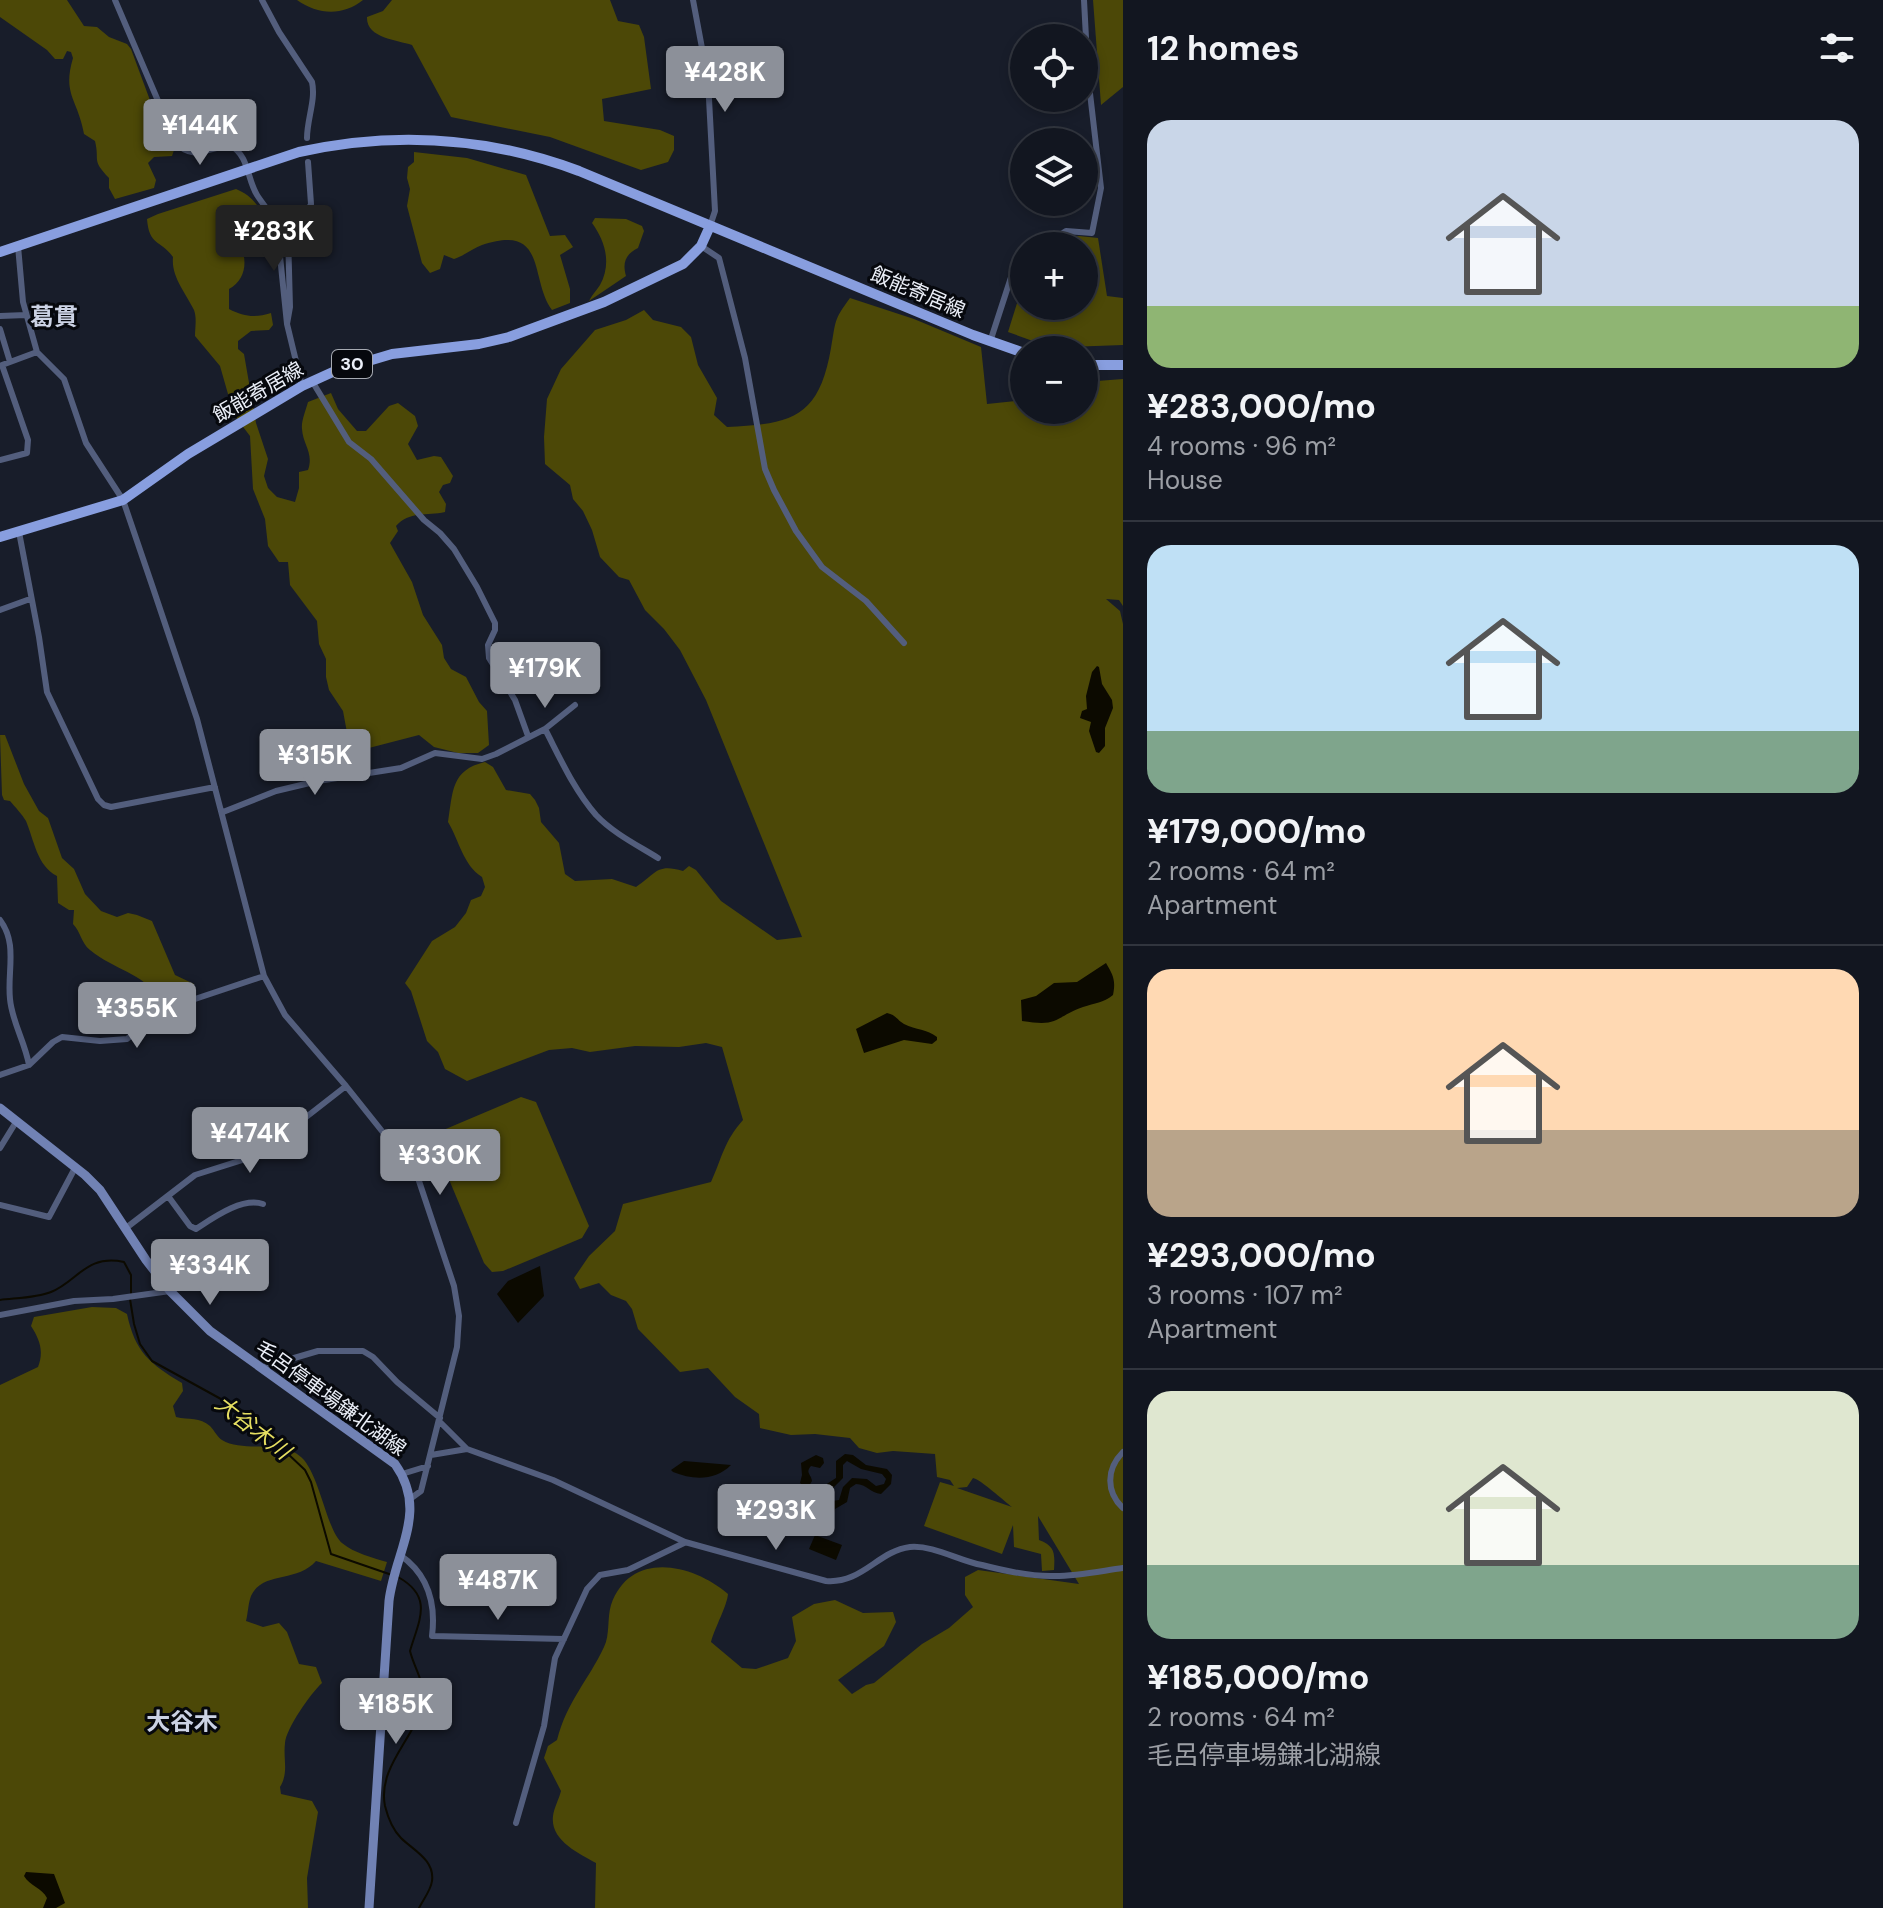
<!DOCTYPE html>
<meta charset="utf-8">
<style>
:root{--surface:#121620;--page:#1b1f29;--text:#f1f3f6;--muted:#9c9fa5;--line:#31353e;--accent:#8c9099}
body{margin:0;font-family:"DM Sans","Noto Sans JP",sans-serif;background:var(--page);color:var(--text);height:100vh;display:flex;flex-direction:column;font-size:30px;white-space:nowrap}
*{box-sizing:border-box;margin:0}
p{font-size:26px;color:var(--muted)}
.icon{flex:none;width:44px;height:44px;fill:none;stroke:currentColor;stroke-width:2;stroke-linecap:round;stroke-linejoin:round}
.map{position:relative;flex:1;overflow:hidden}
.details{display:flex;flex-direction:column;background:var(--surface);width:760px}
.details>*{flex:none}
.controls{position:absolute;left:1010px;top:24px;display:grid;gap:16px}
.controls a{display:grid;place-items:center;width:88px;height:88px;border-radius:50%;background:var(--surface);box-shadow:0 4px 12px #0003,0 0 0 2px var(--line);font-size:40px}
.price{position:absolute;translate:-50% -68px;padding:0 18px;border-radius:8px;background:var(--accent);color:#fff;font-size:26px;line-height:52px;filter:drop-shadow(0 2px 4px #0008)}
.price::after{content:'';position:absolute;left:50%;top:48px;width:24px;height:18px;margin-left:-12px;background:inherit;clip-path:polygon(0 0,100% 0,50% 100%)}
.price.on{background:#222;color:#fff}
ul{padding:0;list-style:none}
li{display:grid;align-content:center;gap:16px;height:424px;padding:0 24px}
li+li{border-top:2px solid var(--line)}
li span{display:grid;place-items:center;height:248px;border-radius:24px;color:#555}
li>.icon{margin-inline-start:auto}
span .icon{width:144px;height:144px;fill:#fffc;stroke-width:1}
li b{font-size:34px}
h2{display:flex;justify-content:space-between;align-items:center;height:96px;padding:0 24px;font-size:34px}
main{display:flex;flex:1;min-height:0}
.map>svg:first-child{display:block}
.green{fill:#4c4807;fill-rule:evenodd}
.water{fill:#0c0a00;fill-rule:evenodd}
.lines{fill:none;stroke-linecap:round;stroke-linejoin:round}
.stream{stroke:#0c0a00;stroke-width:2}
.street{stroke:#535e7d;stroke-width:6}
.secondary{stroke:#7182b4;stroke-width:9}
.primary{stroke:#889edf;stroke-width:10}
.labels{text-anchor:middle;stroke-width:6;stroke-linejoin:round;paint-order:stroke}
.shield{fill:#06080d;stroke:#a6aab2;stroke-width:2}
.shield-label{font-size:18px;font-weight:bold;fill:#ebeff8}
.street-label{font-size:20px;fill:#ebeff8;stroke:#06080d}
.water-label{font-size:22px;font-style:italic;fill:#e5de61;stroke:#06080d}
.quarter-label{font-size:24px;font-weight:bold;fill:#cbd2e4;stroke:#06080d}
</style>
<main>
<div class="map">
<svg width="1123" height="1908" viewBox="0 0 1123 1908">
<rect width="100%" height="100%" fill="#181d2a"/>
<path class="green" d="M0 0H67L84 26 97 27 109 37 127 44 131 49 154 111 174 150 172 156 154 157 148 163 156 180 154 188 115 199 109 188V178C91 159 100 162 95 141L84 134C78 99 62 95 73 58L71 52 67 51 63 59H55L47 50 0 17Z
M297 0H363C343 16 318 15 297 0Z
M392 0H610L618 21 639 25 644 37 651 89 602 99 604 121 660 130 674 136V150L668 162 641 170 550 137 451 117 412 45C397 40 366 38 367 17L383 11Z
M1093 0H1123V87L1101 105Z
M414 152 467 158 526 175 550 236 565 235 573 247 560 255 570 289V303L552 310C529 279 548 223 482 245 473 248 464 256 454 259L444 255 440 269 430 273 422 263 407 206 410 189 407 178 408 167 414 162Z
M236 189C251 195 258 205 266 219L233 238 234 248 243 252C247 267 243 281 229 289V309C244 317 256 318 271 313L273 325 269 330 251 331 238 341V349L244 354 256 423 268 459 264 476 268 488 277 497 295 502 299 488V472L308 470C314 453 303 445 302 429 301 421 306 410 308 402L331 393 338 409 357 431H366L389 406 398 403 415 416 418 426 408 444 417 460 434 456 441 457 453 476 450 483 443 485 439 492 446 504 445 512C427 516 409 511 396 526L398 531 390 543 412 582 423 615 442 645 444 658 451 669 466 677 479 702 487 711 489 745 478 753H458L434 747 419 735 365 749 354 747 348 738 343 711 329 690 326 677V659L319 644 317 621 290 585 288 562H279L268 546 265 519 253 489 250 436 234 415 220 366 195 336C195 328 197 318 194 310 186 293 171 277 173 257 161 240 149 246 147 219L158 214Z
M595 218 626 219 642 226 644 231 638 248C626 254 622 262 626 276L589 301C592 295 596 291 600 285 612 263 605 241 592 223Z
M1079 236 1098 238 1107 296 1123 298V345L1068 347 1044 345 1008 332 1023 284 1024 306H1084V246H1069L1071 237Z
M850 298 914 319 981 347 987 404 1024 400V410H1054L1068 415 1072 410H1084V396L1097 381 1123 379V606L1119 600 1106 599 1120 611 1123 624V1908H595L596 1863C578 1853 550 1840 553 1816 554 1808 559 1799 561 1791L544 1758 548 1746 557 1740C567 1701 588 1681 604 1647 610 1635 607 1618 611 1605 630 1550 692 1563 728 1594 727 1606 715 1627 711 1642L742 1668 756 1669 788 1658 796 1641 792 1617 814 1604 835 1600 863 1613 893 1612 896 1622 884 1646 838 1680 852 1694 866 1685 874 1683 922 1644 949 1628 973 1607 965 1595V1577L978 1570 1079 1584 1038 1516 1039 1540C1055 1546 1055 1553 1054 1570L1042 1571 1041 1554 1014 1547 1013 1525 1002 1554 924 1526 940 1482 954 1486 950 1480 937 1477 935 1454 893 1451 877 1453 859 1448 850 1438 815 1434 791 1435 760 1428 759 1414 735 1397 708 1368 680 1372 638 1329 632 1309 626 1301 611 1295 599 1283 580 1289 574 1278 589 1256 615 1231 623 1204 711 1182C722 1158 724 1141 743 1120L722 1047 706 1043 679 1047 635 1046 590 1052 572 1048 549 1050 467 1081 445 1069 438 1052 427 1041 411 991 405 983 432 941 455 927 466 913 471 900 481 896 485 887 482 877C463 865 459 840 448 822 453 791 451 770 485 762L493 767 506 790 530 794 535 800 539 808 541 822 559 843 565 874 575 881 612 879 636 887C656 874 656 863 683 871L689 866 696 870 721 901 777 940 802 937 706 700 680 650 664 629 645 610 629 580 619 577 600 557 592 530 583 511 573 499 570 485 545 464 544 437 547 399 561 369 595 330 626 320 644 310 653 320 681 327 691 337 698 365 717 398 714 415 727 427C792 424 819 418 831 348 836 321 833 321 850 298ZM973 1478C980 1479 1004 1501 1012 1507L957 1488 967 1487Z
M0 735H5L24 784 39 811 48 818 62 858 74 869 85 894 101 911 117 917 128 913 137 915 152 921 175 975 194 984 193 993 162 1000C140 971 116 971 90 950 81 943 81 932 73 924L74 910H69L58 903 57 876C37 866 34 840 26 821 22 814 15 807 10 801L4 800 2 795Z
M521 1097 536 1102 589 1226 582 1238 503 1271 492 1272 484 1263 435 1146 441 1131Z
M92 1307 116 1308 127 1314C135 1352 150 1364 182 1383L183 1391 173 1406 176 1417C189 1420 200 1417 210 1426 214 1430 218 1438 222 1440 245 1454 284 1437 304 1460 321 1481 327 1530 342 1543 354 1553 373 1558 387 1562L381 1581 316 1561C297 1583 262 1571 251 1596 248 1604 248 1614 246 1621L263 1627 279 1623 287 1632 299 1664 316 1667 322 1683C310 1694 286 1729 285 1743 283 1760 289 1772 280 1787L281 1794 312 1801 318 1812 307 1878 308 1908H0V1385L38 1367C44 1351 40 1340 31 1326L34 1317Z"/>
<path class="water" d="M1097 666 1099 667 1102 684 1112 700 1113 708 1105 728V746L1099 753 1096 752 1089 731 1091 722 1080 718 1082 711 1087 709 1086 696 1092 672Z
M1106 963C1113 975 1116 980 1113 995 1103 1003 1095 1003 1083 1007 1053 1018 1060 1027 1022 1021L1021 1000 1036 996 1054 983 1077 982Z
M887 1013C896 1015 896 1019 904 1024 916 1030 927 1029 937 1037V1040L932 1044 904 1040 864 1053 856 1029Z
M540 1266 544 1296 518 1323 497 1294 508 1281Z
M845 1454 853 1455 866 1465 887 1469 892 1475 891 1484 881 1494C870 1493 867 1484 856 1484L850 1488 847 1502 835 1509 834 1513C826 1512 821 1509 817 1501L821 1499 822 1487 836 1478V1461ZM847 1461 861 1469 882 1474 886 1479 884 1484 876 1486 867 1479 852 1478 843 1487 839 1500 832 1501 828 1493 843 1478V1465Z
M816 1455 823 1458 824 1463 820 1468 811 1466C805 1473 811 1474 812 1481L809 1486H804L800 1483 802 1475 801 1463Z
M684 1461 731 1465C715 1481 693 1480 673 1472L671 1470Z
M815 1535 842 1545 836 1560 809 1549Z
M26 1872 54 1874 65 1903 56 1908H43L47 1898C42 1888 30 1886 24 1876Z"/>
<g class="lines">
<path class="stream" d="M130 1299 134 1324 140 1344 152 1361 230 1404 251 1419 305 1470 311 1482 331 1554 392 1575
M0 1300C15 1298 36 1298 51 1292 78 1281 86 1254 124 1262L131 1275V1293
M398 1577C434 1597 419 1620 410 1651 415 1671 425 1679 422 1704 416 1737 377 1767 385 1806 388 1818 392 1829 401 1838 413 1850 435 1860 432 1881 431 1890 423 1900 419 1908"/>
<path class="street" d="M115 0 176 143C194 162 208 146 231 146 249 156 247 179 257 195 264 206 272 214 277 227L287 324
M262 0 279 32 312 82C316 100 307 119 307 138
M693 0 708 80 715 211 710 226
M18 246 23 302 37 352 64 379 86 443 123 500 153 588 197 719 264 976 285 1015 346 1086 417 1175 454 1286 459 1316 457 1347 421 1491 410 1499
M701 246 719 258 745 358 765 469 774 490 796 531 822 567 866 601 904 643
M1043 246 1066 231 1092 233 1101 188 1088 76 1084 0
M0 316 26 315
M0 329 10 362
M990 342 1016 262 1024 258
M312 381 349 442 371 459 424 520 440 533 454 549 477 587 495 623V630L488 645 489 658 515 700 528 736
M302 386 287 324 290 307 288 234 293 221 307 212 311 204 308 162
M0 460 27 453 28 440 2 365 37 352
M19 532 39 637 47 692 98 799 104 805 111 807 215 787
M0 610 30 599
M545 729C560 758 574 790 596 815 613 833 637 845 658 858
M223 812 276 791 318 781 401 768 435 753 482 759 496 754 545 729 575 705
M0 920C18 944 7 971 10 999 12 1022 25 1042 29 1065
M0 1075 29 1065 53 1042 62 1037 100 1041 127 1039 162 1010 264 976
M0 1148 16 1122
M168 1196 190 1226 196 1229C213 1218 242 1197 263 1204
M0 1205 49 1217 75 1168
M126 1228 195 1175 286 1146 296 1125 346 1086
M0 1315 74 1301 113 1299 170 1291
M260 1368 318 1351H363L373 1357 397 1382 440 1418
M439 1421 467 1449 553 1480 685 1542 826 1581C862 1584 878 1551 910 1547 934 1545 959 1561 982 1565 1005 1571 1031 1577 1055 1576 1078 1576 1101 1571 1123 1568
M1123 1452C1106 1469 1106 1492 1123 1508
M431 1455 467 1449
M402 1474 428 1466
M400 1555C429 1575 436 1604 432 1636L564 1639
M516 1823 544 1726 555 1658 587 1589 600 1575 628 1570 684 1543"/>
<path class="secondary" d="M0 1108 85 1175 100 1190 146 1260 170 1291 210 1331 395 1464C429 1512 395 1551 389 1601L369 1908"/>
<path class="primary" d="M0 252 299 152C393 131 488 137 579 171L973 335 1024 353
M1084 365H1123
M0 537 123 500 188 454 302 386 335 371 392 354 479 344 509 337 604 302 683 264 701 246 710 226"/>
</g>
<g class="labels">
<rect class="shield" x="332" y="350" width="40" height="28" rx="6"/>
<g class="shield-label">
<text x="352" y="370">30</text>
</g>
<g class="street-label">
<text transform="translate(918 292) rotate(23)" y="7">飯能寄居線</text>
<text transform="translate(258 392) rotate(-30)" y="7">飯能寄居線</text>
<text transform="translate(331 1398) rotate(36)" y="7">毛呂停車場鎌北湖線</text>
</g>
<g class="water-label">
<text transform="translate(253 1427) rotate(38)" y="8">大谷木川</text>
</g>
<g class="quarter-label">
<text x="54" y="325">葛貫</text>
<text x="182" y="1730">大谷木</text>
</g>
</g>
</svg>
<div class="controls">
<a><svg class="icon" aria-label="locate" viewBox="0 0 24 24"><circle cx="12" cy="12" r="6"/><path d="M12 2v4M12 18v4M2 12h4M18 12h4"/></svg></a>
<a><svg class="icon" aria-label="layers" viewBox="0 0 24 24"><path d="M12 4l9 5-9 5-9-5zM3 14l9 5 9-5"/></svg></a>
<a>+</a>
<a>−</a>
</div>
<b class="price" style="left:725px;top:114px">¥428K</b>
<b class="price" style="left:200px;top:167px">¥144K</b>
<b class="price on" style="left:274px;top:273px">¥283K</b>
<b class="price" style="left:545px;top:710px">¥179K</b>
<b class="price" style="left:315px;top:797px">¥315K</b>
<b class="price" style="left:137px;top:1050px">¥355K</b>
<b class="price" style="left:250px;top:1175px">¥474K</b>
<b class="price" style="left:440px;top:1197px">¥330K</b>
<b class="price" style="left:210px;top:1307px">¥334K</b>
<b class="price" style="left:776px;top:1552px">¥293K</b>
<b class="price" style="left:498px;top:1622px">¥487K</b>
<b class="price" style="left:396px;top:1746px">¥185K</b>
</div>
<section class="details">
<h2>12 homes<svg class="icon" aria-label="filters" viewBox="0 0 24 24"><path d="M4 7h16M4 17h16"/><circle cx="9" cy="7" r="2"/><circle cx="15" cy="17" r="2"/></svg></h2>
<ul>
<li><span style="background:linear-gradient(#c9d6e8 75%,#8fb573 0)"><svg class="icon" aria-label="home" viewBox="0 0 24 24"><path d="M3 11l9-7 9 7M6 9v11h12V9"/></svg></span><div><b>¥283,000/mo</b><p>4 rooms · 96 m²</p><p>House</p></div></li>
<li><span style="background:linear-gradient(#bfe0f5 75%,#7fa58c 0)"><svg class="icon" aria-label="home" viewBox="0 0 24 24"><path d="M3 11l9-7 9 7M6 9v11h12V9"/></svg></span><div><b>¥179,000/mo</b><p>2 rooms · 64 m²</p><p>Apartment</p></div></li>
<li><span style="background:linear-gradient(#ffd9b3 65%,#b9a48a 0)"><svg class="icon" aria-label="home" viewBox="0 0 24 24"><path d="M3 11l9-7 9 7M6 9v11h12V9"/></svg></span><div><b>¥293,000/mo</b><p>3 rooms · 107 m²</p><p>Apartment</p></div></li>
<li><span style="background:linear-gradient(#dfe7d0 70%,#7fa58c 0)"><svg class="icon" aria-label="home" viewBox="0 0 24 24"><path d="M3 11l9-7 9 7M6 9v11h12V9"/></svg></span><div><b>¥185,000/mo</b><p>2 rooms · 64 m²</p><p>毛呂停車場鎌北湖線</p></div></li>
</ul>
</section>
</main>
